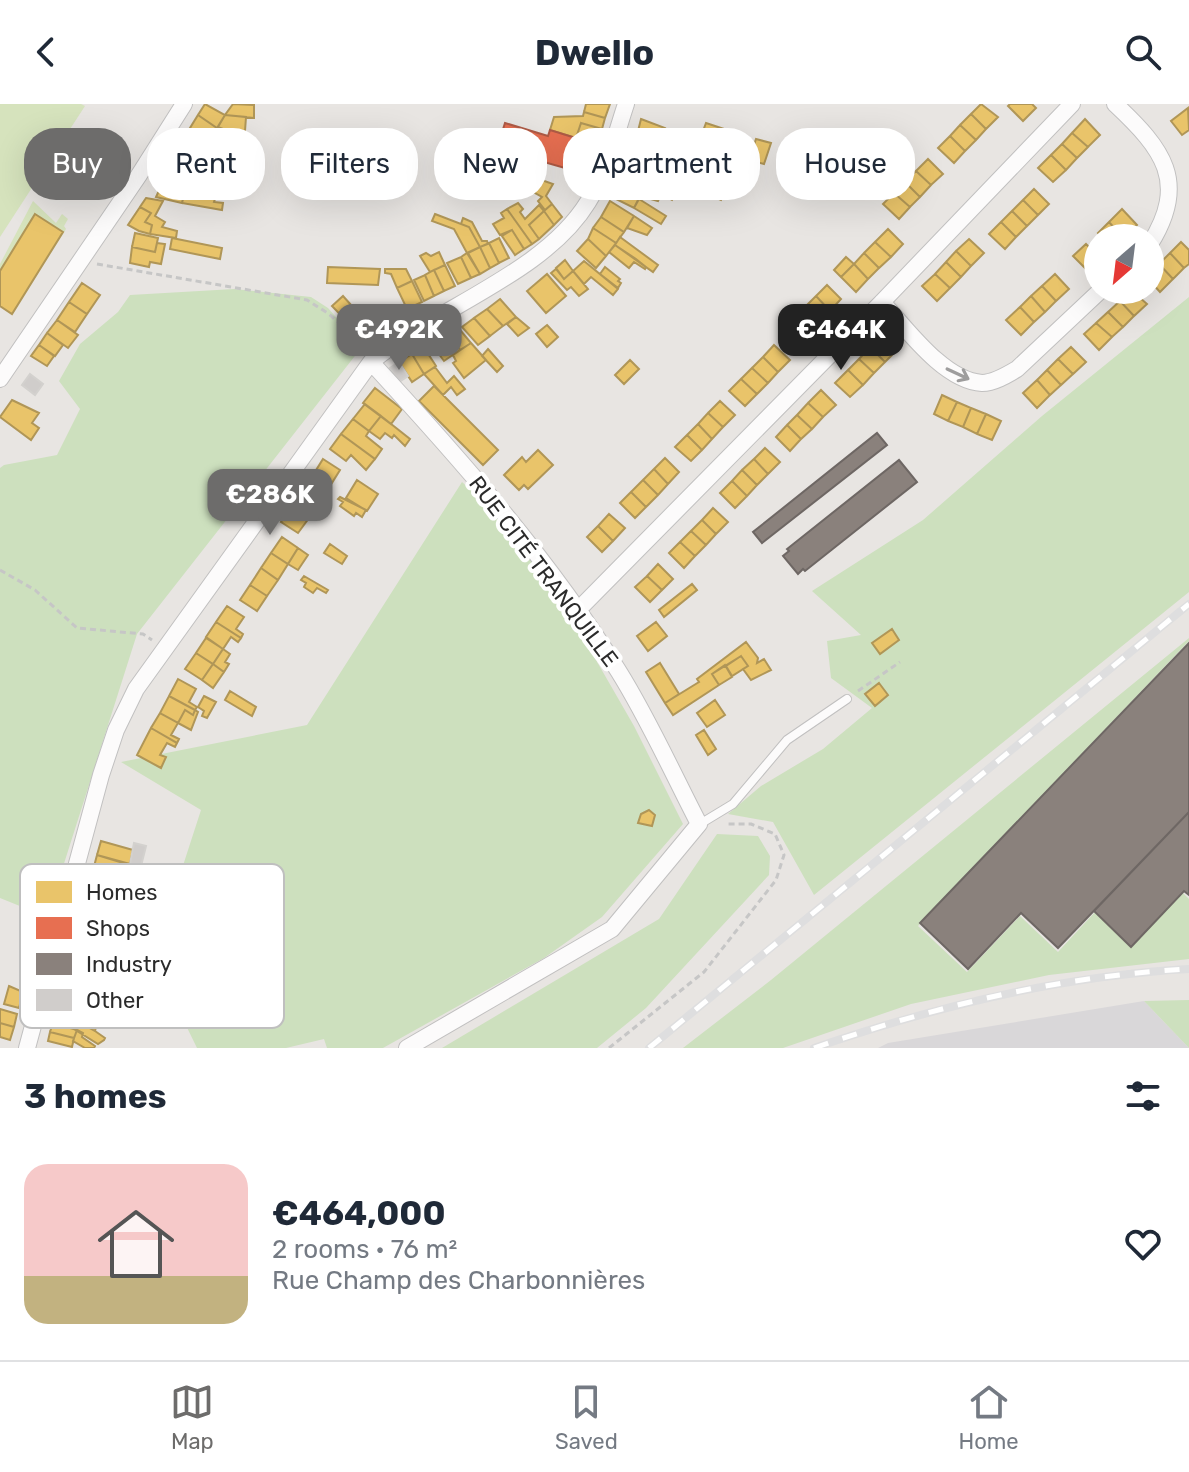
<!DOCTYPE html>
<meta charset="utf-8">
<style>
:root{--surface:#fff;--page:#f6f6f7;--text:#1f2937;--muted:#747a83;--line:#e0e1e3;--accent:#6d6c6b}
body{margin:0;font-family:Rubik,sans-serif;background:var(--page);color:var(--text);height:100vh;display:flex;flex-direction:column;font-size:30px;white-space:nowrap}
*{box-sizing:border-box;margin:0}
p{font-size:26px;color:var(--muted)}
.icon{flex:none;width:44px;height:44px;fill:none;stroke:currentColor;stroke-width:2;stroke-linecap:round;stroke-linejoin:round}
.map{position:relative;height:944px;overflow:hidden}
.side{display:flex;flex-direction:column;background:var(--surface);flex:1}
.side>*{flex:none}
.top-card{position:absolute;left:24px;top:24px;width:1142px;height:72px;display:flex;gap:16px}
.needle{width:52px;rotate:208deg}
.fabs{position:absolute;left:1084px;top:120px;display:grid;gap:16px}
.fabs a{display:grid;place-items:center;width:80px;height:80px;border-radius:50%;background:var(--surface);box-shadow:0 8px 32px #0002;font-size:40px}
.price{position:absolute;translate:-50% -68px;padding:0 18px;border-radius:16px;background:var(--accent);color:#fff;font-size:26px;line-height:52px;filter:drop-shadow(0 2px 4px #0008)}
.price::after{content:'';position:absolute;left:50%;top:48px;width:24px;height:18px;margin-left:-12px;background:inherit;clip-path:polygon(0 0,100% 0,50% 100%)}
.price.active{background:#222;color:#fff}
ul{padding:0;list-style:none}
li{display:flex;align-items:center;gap:24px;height:200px;padding:0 24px}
li span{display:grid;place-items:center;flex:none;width:224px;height:160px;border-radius:24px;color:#555}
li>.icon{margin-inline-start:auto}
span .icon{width:96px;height:96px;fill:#fffc;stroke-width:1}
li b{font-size:34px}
h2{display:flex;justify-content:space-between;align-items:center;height:96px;padding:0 24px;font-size:34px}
.chip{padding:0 28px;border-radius:32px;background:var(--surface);box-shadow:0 8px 32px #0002;font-size:28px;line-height:72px}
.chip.active{background:var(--accent);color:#fff}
header{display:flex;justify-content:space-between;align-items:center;height:104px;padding:0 24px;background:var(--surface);font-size:36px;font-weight:700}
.tabs{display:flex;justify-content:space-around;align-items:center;height:112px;border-top:2px solid var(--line);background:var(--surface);font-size:22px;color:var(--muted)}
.tabs a{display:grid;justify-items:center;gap:4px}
.tabs .active{color:var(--accent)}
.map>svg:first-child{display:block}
.industrial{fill:#d9d7d9}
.green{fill:#cde0be}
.pitch{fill:#d6e3bd}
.homes{fill:#e9c46a;stroke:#b09657;stroke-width:2}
.shops{fill:#e76f51;stroke:#af5b46;stroke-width:2}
.industry{fill:#8a817c;stroke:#6e6764;stroke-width:2}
.building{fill:#d0cdcb;stroke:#d3d1ce;stroke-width:2}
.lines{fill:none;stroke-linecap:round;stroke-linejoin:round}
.lane-casing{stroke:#c1c0c0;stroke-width:10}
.street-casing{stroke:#c1c0c0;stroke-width:18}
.path{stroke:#c6c6c6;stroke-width:3;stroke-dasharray:6 4;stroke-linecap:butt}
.lane{stroke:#fcfbfb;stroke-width:8}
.street{stroke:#fcfbfb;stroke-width:16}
.rail-casing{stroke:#dededf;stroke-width:8}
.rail{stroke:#fff;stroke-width:5;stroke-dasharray:15;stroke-linecap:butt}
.oneway{stroke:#9e9d9d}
.labels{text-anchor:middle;stroke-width:8;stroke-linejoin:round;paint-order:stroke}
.street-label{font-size:22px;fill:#2b2b2b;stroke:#fff}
.key{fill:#fff;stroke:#bfbfbf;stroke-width:2}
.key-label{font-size:22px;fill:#2b2b2b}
</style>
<header><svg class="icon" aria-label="back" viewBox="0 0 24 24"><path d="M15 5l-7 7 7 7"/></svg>Dwello<svg class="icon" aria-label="search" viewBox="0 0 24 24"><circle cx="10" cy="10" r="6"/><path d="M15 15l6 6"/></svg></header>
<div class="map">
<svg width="1189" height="944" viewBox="0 0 1189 944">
<rect width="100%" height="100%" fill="#e8e5e2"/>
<path class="industrial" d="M1144 897 1189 944H878L888 939Z"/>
<path class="green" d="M234 185 311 193 328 204 363 244 358 248 137 530 47 813 0 794V364L4 361 57 351 80 305 59 277 80 240 118 208 130 191Z
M1189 193V488L814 791 773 718 728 710 761 682 823 645 872 604 831 574 827 537 861 531 812 487 923 416 1042 312Z
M462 378 528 438 634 622 683 720 602 813 544 854 383 944H327L324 935 286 944H197L153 854 201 706 121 658 307 621Z
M1189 534V537L918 822 967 868 1020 812 1058 848 1096 807 1181 787 1189 795V855L1049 871 911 900 783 944H683L771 876Z
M717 730 758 732 770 752 769 771 646 904 597 944H442L659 815Z
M1189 896V944L1144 897Z"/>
<path class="pitch" d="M0 0H81L85 2 0 133Z
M33 97 56 119 62 110 68 115 64 122 66 125 13 209 0 200V160Z"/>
<path class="homes" d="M205 0 225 11 217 24 198 11Z
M233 0 254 1V14L225 11Z
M586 0H610L605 14 584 8Z
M981 0 998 13 986 25 971 10Z
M1010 0H1032L1036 4 1023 17 1008 2Z
M1188 4 1189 26 1182 31 1171 17Z
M584 8 605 14 602 25 581 19 576 34 550 26 554 13 583 12Z
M971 10 986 25 976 36 960 21Z
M198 11 217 24 210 36 190 24Z
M225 11 246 13 245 27 222 26 218 23Z
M641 15 665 24 661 35 638 27Z
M1085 15 1100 31 1088 43 1072 29Z
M581 19 605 26 600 41 576 34Z
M706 19 730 27 728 35 703 27Z
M960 21 976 36 965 47 950 32Z
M218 23 228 27V31L246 33 245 42 209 37Z
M190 24 210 36 203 47 183 34Z
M638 27 661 35 658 46 635 39Z
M663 29 673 34 666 50 658 46Z
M1072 29 1088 43 1077 54 1062 40Z
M950 32 965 47 954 59 938 44Z
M183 34 203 47 195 59 175 46Z
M756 35 771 39 764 60 749 56Z
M209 37 235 42 234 47H241L240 52 232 51V48L231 52 206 49 203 47Z
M635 39 658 46 654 55 632 48Z
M1062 40 1077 54 1066 66 1051 51Z
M175 46 195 59 190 68 185 67V65L170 55Z
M203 47 229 52 228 60 203 57 198 54Z
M632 48 654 55 650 65 628 57Z
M1051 51 1066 66 1053 78 1038 64Z
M521 52 534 56 531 69 518 65Z
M684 54 694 58 681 75 674 71Z
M928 55 943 70 931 81 916 67Z
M628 57 650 65 644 79 624 69Z
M694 58 703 63 692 81 681 75Z
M703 63 712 68 702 86 692 81Z
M164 64 190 68 188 80 157 74Z
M916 67 931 81 920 93 905 78Z
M713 68 723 74 712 92 702 86Z
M624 69 646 80 640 92 617 82Z
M648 71 671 85 669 88 675 91 672 96 646 81 644 79Z
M533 73 553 80 546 92 552 100 545 106 538 97 542 93 528 85Z
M723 75 731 78 721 96 712 92Z
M905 78 920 93 910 103 894 89Z
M162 80 185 86 182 99 156 93Z
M646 81 661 90 658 97 640 92Z
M617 82 640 92 634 104 612 93Z
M1034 85 1049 100 1038 111 1023 96Z
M185 87 191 88V92L195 91 215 95 214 98 223 99 222 106 182 99Z
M894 89 910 103 899 115 883 100Z
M146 94 163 97 155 112 165 118 162 123 177 127 176 134 150 130 152 121 145 118 151 109 140 103Z
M639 95 666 112 661 120 634 104Z
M1023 96 1038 111 1027 122 1012 107Z
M610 97 634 112 624 128 601 113Z
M518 99 523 105 520 108 525 115 539 101 544 107 529 121 539 135 532 140 507 105Z
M552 100 562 113 554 121 544 107Z
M140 103 151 109 145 118 152 121 150 130 139 127 128 121Z
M507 105 532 140 524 145 512 126 500 131 493 120 504 114 501 109Z
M1122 105 1137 121 1123 134 1109 118Z
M544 107 554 121 539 135 529 121Z
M1012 107 1027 122 1016 133 1001 118Z
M35 110 63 128 12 210 0 202V167Z
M435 110 469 123 480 143 467 149 454 125 432 117Z
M634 112 652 124 647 131 627 124Z
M601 113 624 128 616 139 593 124Z
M463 114 472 118 482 137H487L488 140 480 143 469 123 461 120Z
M1001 118 1016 133 1005 145 989 130Z
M1109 118 1123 134H1103L1098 129Z
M593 124 616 139 606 152 588 135Z
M888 125 903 140 891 153 875 138Z
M512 126 524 145 515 151 502 132Z
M135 129 158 134 155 148 132 143Z
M620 133 658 161 653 168 615 141Z
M172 134 222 144 220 155 170 145Z
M499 134 509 154 499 159 489 139Z
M588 135 606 152 596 164 577 147Z
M969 135 984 149 971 162 956 147Z
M875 138 891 153 879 164 864 149Z
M1181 138 1189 146V160L1184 164 1170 149Z
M157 139 165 140 161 160 150 158 149 163 130 159 132 143 155 148Z
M489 139 499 159 490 164 480 143Z
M1086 140 1098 152V158L1088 167 1073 152Z
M615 141 636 155 646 163 645 165 634 158 629 164 609 148Z
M480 143 490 164 480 170 468 149Z
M956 147 971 162 961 173 946 158Z
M439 148 445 161 430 168 420 152 426 149 431 152Z
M467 149 480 170 471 174 461 153Z
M864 149 879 164 868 175 854 160Z
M1170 149 1184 164 1173 175 1159 160Z
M461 153 471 174 458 180 447 159Z
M846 153 854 160 841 173 834 166Z
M565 156 573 167 564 175 556 164Z
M584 157 618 185 613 191 591 173 584 180 573 167Z
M946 158 961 173 950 184 935 170Z
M854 160 868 175 856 188 841 173Z
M1159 160 1173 175 1160 188 1150 177V168Z
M445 161 455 182 444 187 434 166Z
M328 163 380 165 378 181 327 179Z
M605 163 620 175 618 177 621 179 618 184 600 170Z
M385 165H406L412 177 397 184 391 170 385 169Z
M556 165 564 175 573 167 588 185 579 192 571 183 567 186 551 169Z
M434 166 444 187 434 192 425 171Z
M547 170 566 192 546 209 527 187Z
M935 170 950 184 937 197 922 182Z
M1055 170 1069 185 1056 197 1042 182Z
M425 171 434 192 424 197 414 176Z
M412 177 422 198 407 205 397 184Z
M82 179 100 191 87 210 69 198Z
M827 181 841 195 830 207 816 192Z
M1042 182 1056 197 1045 208 1031 192Z
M1131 186 1147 200 1134 212 1120 197Z
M343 192 360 211 375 203 382 217 358 229 332 202Z
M816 192 830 207 820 218 805 203Z
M1031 192 1045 208 1034 218 1020 203Z
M500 195 516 213 503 222 487 205Z
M1120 197 1134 212 1123 223 1108 208Z
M69 198 87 210 75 228 57 216Z
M805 203 820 218 808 230 793 215Z
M1020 203 1034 218 1021 231 1006 216Z
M487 205 503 222 490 232 474 214Z
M1108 208 1123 223 1112 233 1096 219Z
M516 213 529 224 518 232 507 220Z
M474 214 490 232 478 241 462 223Z
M793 215 808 230 797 240 782 226Z
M57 216 78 231 68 244 47 229Z
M1096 219 1112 233 1099 246 1084 230Z
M456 221 471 239 460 246 447 227Z
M547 221 558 233 547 243 536 230Z
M447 227 460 246 444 257 430 238Z
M47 229 63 241 55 252 39 241Z
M882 230 898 245 885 258 870 243Z
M471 239 486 256 464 274 453 259 456 257 453 251Z
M39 241 54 252 47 262 31 252Z
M774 241 790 256 778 268 763 253Z
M423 242 436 262 424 270 412 250Z
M870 243 885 258 874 269 859 255Z
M1071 243 1086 258 1073 270 1058 255Z
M488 245 503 262 497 268 482 252Z
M412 250 424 270 412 278 399 258Z
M763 253 778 268 768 279 752 264Z
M859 255 874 269 863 281 848 266Z
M1058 255 1073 270 1061 281 1047 266Z
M630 256 639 265 624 280 615 271Z
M435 263 447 279 454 272 465 285 457 291 451 283 443 291 424 270Z
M752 264 768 279 757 290 741 275Z
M848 266 863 281 850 293 835 279Z
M1047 266 1061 281 1050 291 1037 276Z
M741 275 757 290 745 302 729 287Z
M1037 276 1050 291 1037 304 1023 289Z
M434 282 498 346 483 361 419 297Z
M375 284 402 305 391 320 363 299Z
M821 286 836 301 823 313 808 299Z
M942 291 957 298 948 317 934 310Z
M12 296 39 309 32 319 39 324 31 336 0 313Z
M720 297 735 311 723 323 708 309Z
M957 298 971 304 963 323 948 317Z
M808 299 823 313 812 325 797 311Z
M365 300 381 312 369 327 353 315Z
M971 304 986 310 977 330 963 323Z
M708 309 723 323 712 335 698 320Z
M986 310 1001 317 992 336 977 330Z
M797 311 812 325 801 335 787 321Z
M381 312 410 335 405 342 394 331 392 334 385 329 380 335 369 327Z
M353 315 369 327 366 332 382 345 375 355 341 330Z
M698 320 712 335 702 346 687 331Z
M787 321 801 335 790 347 776 333Z
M341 330 375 355 366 366 351 351 346 357 330 345Z
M687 331 702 346 691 357 675 343Z
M765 344 780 358 768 370 754 355Z
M538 346 553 361 528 385 524 381 519 386 504 371 522 353 526 358Z
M665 354 679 368 668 380 654 365Z
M323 355 340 366 330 382 313 371Z
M754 355 768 370 757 381 742 366Z
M654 365 668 380 658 391 643 376Z
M742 366 757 381 747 392 732 377Z
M313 371 330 382 319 398 302 387Z
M357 376 378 390 367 407 346 394Z
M643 376 658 391 646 403 631 388Z
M732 377 747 392 735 404 720 389Z
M302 387 319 398 309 414 292 403Z
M631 388 646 403 635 414 620 399Z
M340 393 366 406 362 413 356 409 354 412 340 402 343 398 338 395Z
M292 403 309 414 298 429 281 418Z
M713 404 728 418 716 430 702 416Z
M609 410 625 424 613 437 598 422Z
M702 416 716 430 706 441 691 427Z
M598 422 613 437 602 448 587 433Z
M691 427 706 441 695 452 680 438Z
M282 433 298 444 288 460 271 449Z
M680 438 695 452 684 464 669 449Z
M330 440 347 452 342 460 324 449Z
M298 444 308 451 298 466 288 460Z
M271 449 288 460 278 476 261 464Z
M658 460 673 475 662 486 647 472Z
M261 464 278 476 267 492 250 481Z
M304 472 328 486 326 489 317 484 313 489 304 483 306 479 301 476Z
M647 472 662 486 650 498 635 483Z
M692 480 697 486 664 513 659 506Z
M250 481 267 492 257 507 240 496Z
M227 502 244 513 236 525 243 530 241 534 216 518Z
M216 518 241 534 238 538 231 533 223 545 206 533Z
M656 518 667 532 648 547 637 532Z
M892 525 899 536 880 550 872 539Z
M206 534 223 545 213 560 196 549Z
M746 538 758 554 757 559 764 555 771 566 751 576 743 565 748 562 741 552 712 570 719 581 673 611 665 599 699 578 697 575Z
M223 545 230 550 225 558 229 560 224 568 213 560Z
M196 549 213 560 202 576 185 565Z
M741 552 748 562 732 572 726 562Z
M660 559 679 590 665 599 646 568Z
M213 560 224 568 213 584 202 576Z
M725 561 732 573 719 581 712 570Z
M178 575 196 585 189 598 197 603 195 606 169 592Z
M879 579 888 591 875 602 865 590Z
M230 587 256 603 252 612 225 596Z
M169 592 195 606 193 611 185 606 178 619 160 609Z
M204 592 216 598 207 614 202 612 204 607 198 603Z
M715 596 725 611 707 623 697 609Z
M185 606 193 611 195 606 198 608 191 626 178 619Z
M160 609 178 619 171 631 179 635 177 639 151 624Z
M151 624 177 639 175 643 167 639 160 651 166 653 161 664 137 651Z
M704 626 716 645 708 651 696 631Z
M649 706 655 711 652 722 638 719 641 710Z
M101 737 133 746 130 760 97 751Z
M97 751 120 758 115 780 91 774Z
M120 758 148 763 147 773 135 770 132 779 116 774Z
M9 882 23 888 19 904 4 900Z
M82 896 91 901 86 914 97 919 95 927 77 917Z
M0 905 17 910 14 923 0 919Z
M57 905 78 912 74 925 53 919Z
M77 917 95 927 105 934 104 936 98 940 74 925Z
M0 919 14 923 10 936 0 933Z
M53 919 77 926 74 934 50 928Z
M77 926 83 929 82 933 95 942 94 944H85L73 937Z
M50 928 74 934 72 943 48 937Z"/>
<path class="shops" d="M505 19 548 32 550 26 595 40 586 70 488 42 490 35 499 38Z"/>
<path class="industry" d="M877 329 887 341 762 439 753 428Z
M899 356 917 378 805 467 803 465 798 470 783 452 789 447 787 445Z
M1189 539V708L1058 844 1021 809 968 865 920 819Z
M1189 708V791L1184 787 1131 843 1094 807Z"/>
<path class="building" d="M70 26 82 33 61 66 49 59Z
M399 258 408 272 399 278 390 264Z
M30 270 43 280 35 291 22 281Z
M134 739 146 742 141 762 130 760Z"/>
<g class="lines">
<defs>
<path id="lane" d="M700 720 733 700 787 636 847 595"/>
<path id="street" d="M1115 0C1163 45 1189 78 1150 140
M882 198C906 224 944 277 982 279 994 279 1007 271 1017 265L1101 186
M371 258C461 356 549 455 619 568 649 616 673 670 699 720L612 825 407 944
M0 275 139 71 184 0
M578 506 882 198 1072 0
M27 944 101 671 116 626 136 585 371 258C435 204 544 170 588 98 607 68 615 33 626 0"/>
</defs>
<use href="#lane" class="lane-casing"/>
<use href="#street" class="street-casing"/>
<path class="path" d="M97 160 307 196 329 210 365 243
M0 466 35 486 77 524 143 530 152 536
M858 587 900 558
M609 944 704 868 776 776 784 751 775 730 751 720H727"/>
<use href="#lane" class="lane"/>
<use href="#street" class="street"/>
<defs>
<path id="rail" d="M649 944 1189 500
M814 944C936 902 1060 872 1189 865"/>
</defs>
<use href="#rail" class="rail-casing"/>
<use href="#rail" class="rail"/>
</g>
<defs><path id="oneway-shaft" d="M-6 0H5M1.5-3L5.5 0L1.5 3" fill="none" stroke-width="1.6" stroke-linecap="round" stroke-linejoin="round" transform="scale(2)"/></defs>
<use class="oneway" href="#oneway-shaft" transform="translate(958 270) rotate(25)"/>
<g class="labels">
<g class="street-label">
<text transform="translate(544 467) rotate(53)" y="8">RUE CITÉ TRANQUILLE</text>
</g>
</g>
<rect x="20" y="760" width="264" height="164" rx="12" class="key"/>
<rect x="36" y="777" width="36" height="22" fill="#e9c46a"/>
<rect x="36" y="813" width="36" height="22" fill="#e76f51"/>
<rect x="36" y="849" width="36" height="22" fill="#8a817c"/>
<rect x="36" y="885" width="36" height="22" fill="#d0cdcb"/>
<g class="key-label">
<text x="86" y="796">Homes</text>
<text x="86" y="832">Shops</text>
<text x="86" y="868">Industry</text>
<text x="86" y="904">Other</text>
</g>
</svg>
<div class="fabs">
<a><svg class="needle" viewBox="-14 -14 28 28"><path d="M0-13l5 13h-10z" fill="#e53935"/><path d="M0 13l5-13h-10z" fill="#747a83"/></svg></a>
</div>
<b class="price" style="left:399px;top:268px">€492K</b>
<b class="price active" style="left:841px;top:268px">€464K</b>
<b class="price" style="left:270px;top:433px">€286K</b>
<div class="top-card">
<a class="chip active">Buy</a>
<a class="chip">Rent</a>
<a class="chip">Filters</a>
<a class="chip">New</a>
<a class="chip">Apartment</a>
<a class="chip">House</a>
</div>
</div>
<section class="side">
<h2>3 homes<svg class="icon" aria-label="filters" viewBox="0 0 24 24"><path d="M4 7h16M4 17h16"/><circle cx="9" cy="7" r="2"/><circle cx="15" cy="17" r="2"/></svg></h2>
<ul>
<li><span style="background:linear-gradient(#f6c9c9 70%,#c2b280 0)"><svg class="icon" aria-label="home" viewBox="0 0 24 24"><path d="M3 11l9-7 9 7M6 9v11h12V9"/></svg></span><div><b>€464,000</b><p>2 rooms · 76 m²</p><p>Rue Champ des Charbonnières</p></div><svg class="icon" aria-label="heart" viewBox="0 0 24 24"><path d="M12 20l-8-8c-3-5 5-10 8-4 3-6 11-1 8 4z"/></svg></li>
</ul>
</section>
<nav class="tabs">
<a class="active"><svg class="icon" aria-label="map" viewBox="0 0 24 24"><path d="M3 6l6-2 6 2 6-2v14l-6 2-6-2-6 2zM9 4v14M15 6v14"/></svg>Map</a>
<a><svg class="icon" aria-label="saved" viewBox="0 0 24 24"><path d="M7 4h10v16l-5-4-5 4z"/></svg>Saved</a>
<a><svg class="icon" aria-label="home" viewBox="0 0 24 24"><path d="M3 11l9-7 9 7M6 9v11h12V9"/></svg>Home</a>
</nav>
